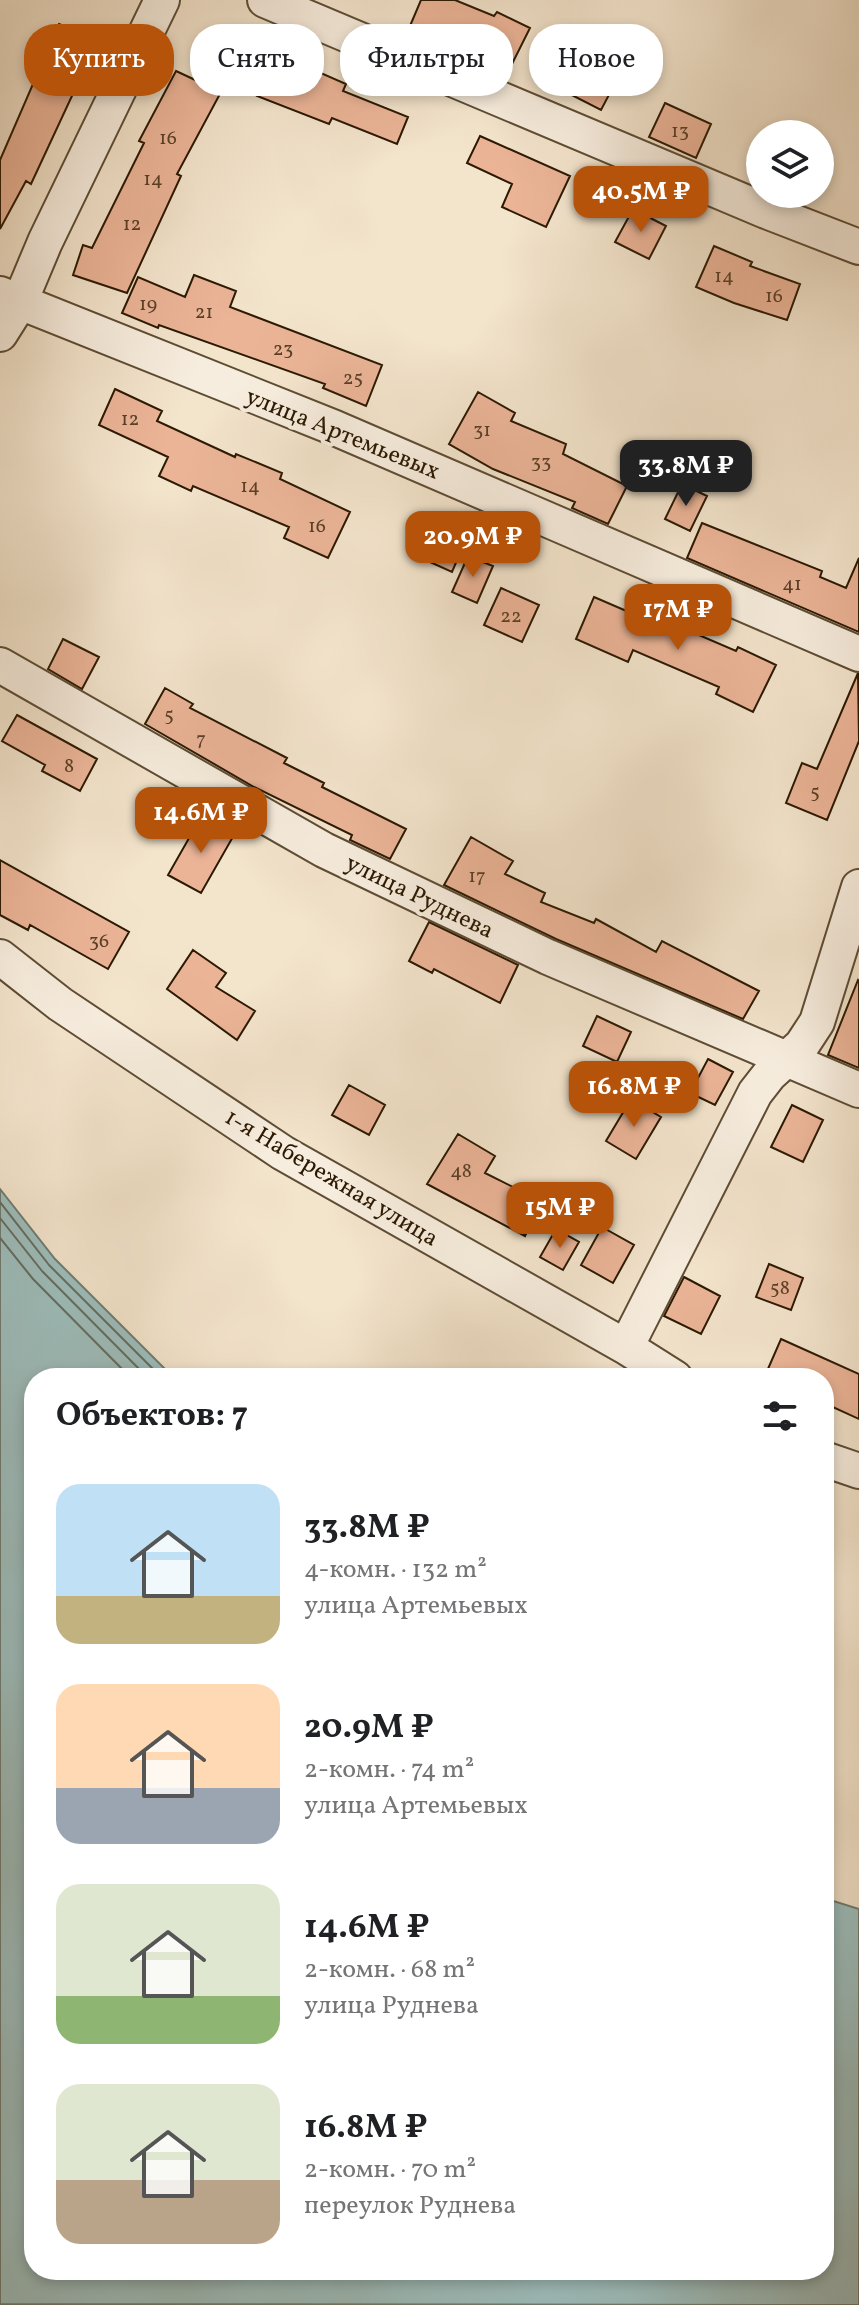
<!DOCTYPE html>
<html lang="ru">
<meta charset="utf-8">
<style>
:root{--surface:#fff;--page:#f6f6f6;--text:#202124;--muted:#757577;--accent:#b45309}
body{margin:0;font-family:Vollkorn,serif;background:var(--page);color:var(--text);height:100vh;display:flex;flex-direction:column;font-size:30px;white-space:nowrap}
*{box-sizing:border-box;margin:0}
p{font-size:26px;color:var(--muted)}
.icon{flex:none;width:44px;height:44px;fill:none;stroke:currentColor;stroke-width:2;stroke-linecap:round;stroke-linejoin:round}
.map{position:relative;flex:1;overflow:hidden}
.panel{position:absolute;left:24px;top:1368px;width:810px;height:912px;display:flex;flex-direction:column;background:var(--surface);border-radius:32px;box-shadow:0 4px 12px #0003}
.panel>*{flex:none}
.hud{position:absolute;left:24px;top:24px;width:812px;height:72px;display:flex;gap:16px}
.tools{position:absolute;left:746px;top:120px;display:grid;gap:16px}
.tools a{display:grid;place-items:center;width:88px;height:88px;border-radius:50%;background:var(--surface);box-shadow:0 4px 12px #0003;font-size:40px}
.price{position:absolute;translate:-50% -68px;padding:0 18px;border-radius:16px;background:var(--accent);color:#fff;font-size:26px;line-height:52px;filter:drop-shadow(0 2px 4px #0008)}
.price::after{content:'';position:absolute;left:50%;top:48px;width:24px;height:18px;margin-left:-12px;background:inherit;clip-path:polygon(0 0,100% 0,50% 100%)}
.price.current{background:#222;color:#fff}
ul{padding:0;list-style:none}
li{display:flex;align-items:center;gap:24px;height:200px;padding:0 32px}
li span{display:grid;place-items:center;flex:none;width:224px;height:160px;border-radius:24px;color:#555}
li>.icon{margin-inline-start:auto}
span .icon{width:96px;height:96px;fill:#fffc;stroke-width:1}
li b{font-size:34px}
h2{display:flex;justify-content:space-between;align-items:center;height:96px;padding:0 32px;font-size:34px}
.tag{padding:0 28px;border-radius:32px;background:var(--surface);box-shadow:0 4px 12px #0003;font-size:28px;line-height:72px}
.tag.current{background:var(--accent);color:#fff}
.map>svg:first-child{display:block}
.water{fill:#9dbebd;stroke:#6f7c72;stroke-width:2}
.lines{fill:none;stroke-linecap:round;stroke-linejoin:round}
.shore{stroke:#646c60;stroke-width:2}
.building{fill:#ebb497;stroke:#2b1902;stroke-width:2}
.minor-casing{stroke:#5d4c34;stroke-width:38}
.minor{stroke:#f7edde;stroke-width:34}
.labels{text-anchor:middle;stroke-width:8;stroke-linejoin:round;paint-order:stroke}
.number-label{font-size:20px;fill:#5b4027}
.street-label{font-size:24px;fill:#2b1902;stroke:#f7edde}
</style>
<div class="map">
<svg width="859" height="2305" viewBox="0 0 859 2305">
<rect width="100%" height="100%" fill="#f3e4cc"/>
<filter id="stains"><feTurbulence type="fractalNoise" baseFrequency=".0025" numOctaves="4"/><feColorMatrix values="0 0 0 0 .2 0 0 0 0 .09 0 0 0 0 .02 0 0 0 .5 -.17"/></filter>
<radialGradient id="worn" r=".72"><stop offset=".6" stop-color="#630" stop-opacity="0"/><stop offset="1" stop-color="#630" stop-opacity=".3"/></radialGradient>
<path class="water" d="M0 1189 55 1259 174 1378H34V2270H824V1898L859 1909V2305L0 2304Z"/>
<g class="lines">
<path class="shore" d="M0 1202 49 1265 162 1378
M0 1218 42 1271 148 1378
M0 1238 33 1279 131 1378"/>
</g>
<path class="building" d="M421 0H455L494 16 497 12 530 28 512 64 454 36 448 50 407 33Z
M59 24 98 40 31 184 26 181 0 229V160Z
M578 51 621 72 601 110 558 88Z
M271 62 318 81 321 73 346 84 343 91 408 117 397 144 332 118 329 124 257 96Z
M176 71 221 92 177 174 181 176 127 293 73 275 83 245 92 248 144 143 139 141Z
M665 103 711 124 696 158 649 137Z
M480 136 570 176 546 227 502 207 512 184 467 163Z
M633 209 666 226 649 259 615 242Z
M714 246 752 262 750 266 800 284 787 320 734 303 696 287Z
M194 275 236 291 230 307 382 365 366 406 323 388 325 384 159 325 158 328 122 313 138 277 185 297Z
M115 389 162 411 157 421 235 457 236 454 282 473 280 479 350 512 328 558 284 538 289 527 193 486 191 491 159 476 168 457 99 425Z
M478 392 515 413 511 421 566 444 563 454 627 486 608 524 572 508 575 502 493 469 449 444Z
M682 484 707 496 690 531 665 519Z
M439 517 470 530 452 572 421 558Z
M702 523 822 571 820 577 846 588 859 558V632L687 558Z
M468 556 493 566 477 603 452 592Z
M501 588 539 605 522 642 484 625Z
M594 597 682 635 685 629 736 651 738 647 776 665 753 712 716 694 719 687 633 650 628 662 576 639Z
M63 639 99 657 82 689 48 669Z
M858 673 859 741 827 820 786 803 802 763 817 769Z
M165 688 193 704 190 708 287 758 284 763 324 783 322 787 406 829 390 859 350 840 352 835 254 787 145 724Z
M17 715 97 759 80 791 42 771 45 765 2 741Z
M201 817 234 835 201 893 168 875Z
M471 837 513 861 505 874 545 893 541 902 594 923 596 919 656 952 662 941 759 991 743 1019 556 939 444 885Z
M0 860 129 932 108 969 30 925 28 930 0 915Z
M429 922 518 965 500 1003 434 969 432 973 409 961Z
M193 950 226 973 216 987 255 1011 237 1040 167 989Z
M858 980 859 981V1068L828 1055Z
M597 1016 631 1032 617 1062 583 1046Z
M708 1059 733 1072 715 1105 690 1093Z
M349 1085 385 1105 369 1135 332 1115Z
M631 1099 661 1117 636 1159 606 1141Z
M792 1105 823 1120 803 1162 771 1147Z
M458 1134 495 1156 485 1173 541 1201 525 1236 427 1184Z
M602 1227 634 1245 613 1283 581 1265Z
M556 1229 579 1242 563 1270 540 1257Z
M769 1264 803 1278 791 1310 756 1297Z
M684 1277 720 1296 701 1334 664 1316Z
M781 1339 859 1374V1419L824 1403V1378H764Z"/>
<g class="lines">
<defs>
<path id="minor" d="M265 0 766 211 859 247
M0 294 335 428 859 654
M0 334 19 304 45 242 162 0
M0 665 324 850 548 957 859 1090
M0 957 60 1004 283 1153 626 1347 675 1378
M626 1347 755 1093 769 1075 802 1045 817 1022 859 887
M824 1459 859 1471"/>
</defs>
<use href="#minor" class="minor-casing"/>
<use href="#minor" class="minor"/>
</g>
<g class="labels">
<g class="number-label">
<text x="680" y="137">13</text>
<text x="168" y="144">16</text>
<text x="153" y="185">14</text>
<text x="132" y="230">12</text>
<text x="724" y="282">14</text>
<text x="774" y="302">16</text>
<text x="148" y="310">19</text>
<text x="204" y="318">21</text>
<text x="283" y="355">23</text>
<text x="353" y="384">25</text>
<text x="130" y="425">12</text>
<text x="482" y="436">31</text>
<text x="541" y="468">33</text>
<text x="250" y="492">14</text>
<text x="317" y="532">16</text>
<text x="792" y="590">41</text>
<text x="511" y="622">22</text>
<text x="169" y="721">5</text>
<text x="201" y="745">7</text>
<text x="69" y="772">8</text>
<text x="815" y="798">5</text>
<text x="477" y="882">17</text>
<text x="99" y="947">36</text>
<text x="461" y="1177">48</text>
<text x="780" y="1294">58</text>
</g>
<g class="street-label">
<text transform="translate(343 433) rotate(22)" y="8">улица Артемьевых</text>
<text transform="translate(420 896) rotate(26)" y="8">улица Руднева</text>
<text transform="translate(332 1177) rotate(31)" y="8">1-я Набережная улица</text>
</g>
</g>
<rect width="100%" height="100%" filter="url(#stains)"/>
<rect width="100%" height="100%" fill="url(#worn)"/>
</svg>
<div class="tools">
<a><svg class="icon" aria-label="layers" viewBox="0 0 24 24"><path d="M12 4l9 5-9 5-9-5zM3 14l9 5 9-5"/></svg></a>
</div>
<b class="price" style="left:641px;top:234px">40.5M ₽</b>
<b class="price current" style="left:686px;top:508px">33.8M ₽</b>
<b class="price" style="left:473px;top:579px">20.9M ₽</b>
<b class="price" style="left:678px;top:652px">17M ₽</b>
<b class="price" style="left:201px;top:855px">14.6M ₽</b>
<b class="price" style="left:634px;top:1129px">16.8M ₽</b>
<b class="price" style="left:560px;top:1250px">15M ₽</b>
<div class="hud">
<a class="tag current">Купить</a>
<a class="tag">Снять</a>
<a class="tag">Фильтры</a>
<a class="tag">Новое</a>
</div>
<section class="panel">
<h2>Объектов: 7<svg class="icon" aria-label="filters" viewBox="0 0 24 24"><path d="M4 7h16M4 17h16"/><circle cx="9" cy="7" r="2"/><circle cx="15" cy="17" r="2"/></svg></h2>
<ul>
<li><span style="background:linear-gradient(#bfe0f5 70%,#c2b280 0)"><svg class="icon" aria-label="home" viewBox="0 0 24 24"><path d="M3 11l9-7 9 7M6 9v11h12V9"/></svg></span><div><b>33.8M ₽</b><p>4-комн. · 132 m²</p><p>улица Артемьевых</p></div></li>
<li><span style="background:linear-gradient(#ffd9b3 65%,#9aa5b1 0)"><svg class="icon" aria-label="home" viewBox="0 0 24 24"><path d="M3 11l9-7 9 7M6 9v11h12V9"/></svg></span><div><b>20.9M ₽</b><p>2-комн. · 74 m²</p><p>улица Артемьевых</p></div></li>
<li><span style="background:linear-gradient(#dfe7d0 70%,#8fb573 0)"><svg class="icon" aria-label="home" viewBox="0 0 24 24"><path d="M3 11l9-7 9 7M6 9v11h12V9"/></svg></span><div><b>14.6M ₽</b><p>2-комн. · 68 m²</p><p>улица Руднева</p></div></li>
<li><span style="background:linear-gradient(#dfe7d0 60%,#b9a48a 0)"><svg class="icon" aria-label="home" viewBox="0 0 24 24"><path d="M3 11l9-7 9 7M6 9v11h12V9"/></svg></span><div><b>16.8M ₽</b><p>2-комн. · 70 m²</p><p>переулок Руднева</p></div></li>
</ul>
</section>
</div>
